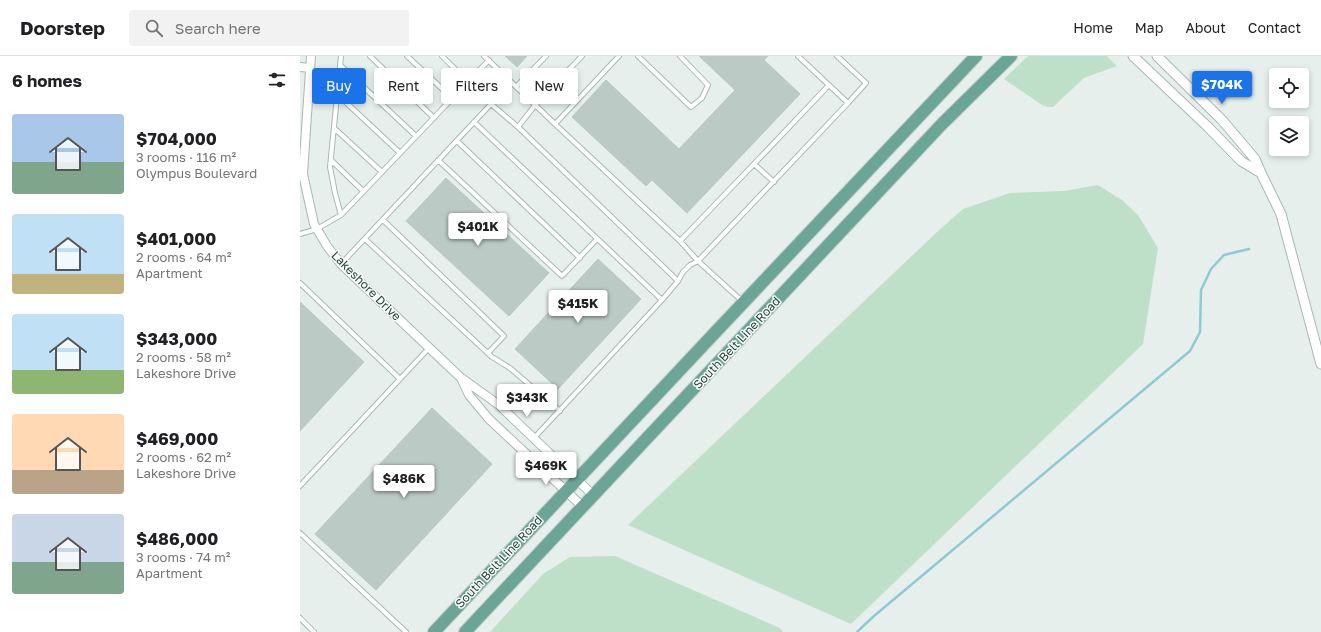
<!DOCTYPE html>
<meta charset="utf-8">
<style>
:root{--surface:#fff;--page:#f2f2f2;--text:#202124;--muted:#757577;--line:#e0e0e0;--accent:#1a73e8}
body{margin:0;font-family:"Golos Text",sans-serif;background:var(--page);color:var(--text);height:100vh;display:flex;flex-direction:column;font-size:15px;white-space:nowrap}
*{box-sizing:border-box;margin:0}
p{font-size:13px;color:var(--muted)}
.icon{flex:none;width:22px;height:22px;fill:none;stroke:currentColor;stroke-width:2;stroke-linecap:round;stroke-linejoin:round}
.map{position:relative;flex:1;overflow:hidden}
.panel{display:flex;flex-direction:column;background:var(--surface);width:300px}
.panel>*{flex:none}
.guide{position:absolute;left:12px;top:12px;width:380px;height:36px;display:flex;gap:8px}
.fabs{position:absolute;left:969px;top:12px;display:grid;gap:8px}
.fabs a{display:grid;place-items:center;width:40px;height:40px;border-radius:4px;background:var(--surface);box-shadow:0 2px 6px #0003;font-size:20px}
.price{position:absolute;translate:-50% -34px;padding:0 9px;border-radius:4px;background:#fff;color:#222;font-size:13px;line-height:26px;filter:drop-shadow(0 1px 2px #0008)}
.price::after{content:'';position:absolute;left:50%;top:24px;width:12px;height:9px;margin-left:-6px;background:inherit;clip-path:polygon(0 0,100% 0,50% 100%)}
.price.on{background:var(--accent);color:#fff}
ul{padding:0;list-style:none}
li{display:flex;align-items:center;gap:12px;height:100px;padding:0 12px}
li span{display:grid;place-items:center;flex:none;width:112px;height:80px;border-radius:4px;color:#555}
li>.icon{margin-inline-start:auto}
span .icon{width:48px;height:48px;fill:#fffc;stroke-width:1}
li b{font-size:17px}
h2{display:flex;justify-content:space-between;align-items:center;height:48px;padding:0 12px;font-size:17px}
.pill{padding:0 14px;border-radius:4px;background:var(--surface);box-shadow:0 2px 6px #0003;font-size:14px;line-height:36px}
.pill.on{background:var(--accent);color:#fff}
header{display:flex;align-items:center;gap:24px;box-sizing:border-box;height:56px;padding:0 20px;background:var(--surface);border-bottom:1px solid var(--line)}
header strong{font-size:19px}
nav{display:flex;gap:22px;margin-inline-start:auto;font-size:14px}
.search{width:280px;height:36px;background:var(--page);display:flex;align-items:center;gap:10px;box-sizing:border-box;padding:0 14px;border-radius:4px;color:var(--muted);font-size:15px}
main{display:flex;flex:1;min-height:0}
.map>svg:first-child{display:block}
.green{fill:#bfe0c8}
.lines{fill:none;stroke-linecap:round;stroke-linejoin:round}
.stream{stroke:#8ec9d4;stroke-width:2.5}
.building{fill:#bbcac4;stroke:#b8c9c2}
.service-casing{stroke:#a8b8b2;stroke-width:6}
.minor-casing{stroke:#a8b8b2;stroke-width:10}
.tertiary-casing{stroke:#a8b8b2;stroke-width:11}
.primary-casing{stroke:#c2cac8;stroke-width:14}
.service{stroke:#fff;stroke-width:4}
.minor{stroke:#fff;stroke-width:8}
.tertiary{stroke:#fff;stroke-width:9}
.primary{stroke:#6aa596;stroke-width:12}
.labels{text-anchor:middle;stroke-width:3;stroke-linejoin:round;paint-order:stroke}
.street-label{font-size:12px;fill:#24423a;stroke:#f7fbf9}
</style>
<header>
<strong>Doorstep</strong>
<div class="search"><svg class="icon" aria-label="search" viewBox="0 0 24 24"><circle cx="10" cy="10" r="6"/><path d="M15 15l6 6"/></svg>Search here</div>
<nav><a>Home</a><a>Map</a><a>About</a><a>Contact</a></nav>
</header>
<main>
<section class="panel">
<h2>6 homes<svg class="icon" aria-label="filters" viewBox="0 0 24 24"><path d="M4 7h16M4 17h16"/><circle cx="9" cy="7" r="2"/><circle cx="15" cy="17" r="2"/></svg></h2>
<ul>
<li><span style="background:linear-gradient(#a9c7e8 60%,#7fa58c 0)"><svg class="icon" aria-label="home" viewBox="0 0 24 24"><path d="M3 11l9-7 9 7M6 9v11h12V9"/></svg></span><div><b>$704,000</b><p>3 rooms · 116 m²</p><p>Olympus Boulevard</p></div></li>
<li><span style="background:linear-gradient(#bfe0f5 75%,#c2b280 0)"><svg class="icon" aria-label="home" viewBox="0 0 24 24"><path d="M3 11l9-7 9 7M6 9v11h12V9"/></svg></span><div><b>$401,000</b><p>2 rooms · 64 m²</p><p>Apartment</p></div></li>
<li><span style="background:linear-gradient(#bfe0f5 70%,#8fb573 0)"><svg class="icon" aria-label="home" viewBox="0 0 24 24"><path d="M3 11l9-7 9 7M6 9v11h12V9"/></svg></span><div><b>$343,000</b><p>2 rooms · 58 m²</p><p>Lakeshore Drive</p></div></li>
<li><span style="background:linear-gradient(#ffd9b3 70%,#b9a48a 0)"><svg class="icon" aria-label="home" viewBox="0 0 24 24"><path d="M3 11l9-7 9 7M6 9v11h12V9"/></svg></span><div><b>$469,000</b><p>2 rooms · 62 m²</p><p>Lakeshore Drive</p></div></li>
<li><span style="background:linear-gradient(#c9d6e8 60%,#7fa58c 0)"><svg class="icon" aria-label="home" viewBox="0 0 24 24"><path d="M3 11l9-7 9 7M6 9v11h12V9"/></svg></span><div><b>$486,000</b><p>3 rooms · 74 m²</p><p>Apartment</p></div></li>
</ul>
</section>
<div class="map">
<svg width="1021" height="576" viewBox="0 0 1021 576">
<rect width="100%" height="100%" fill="#e6efeb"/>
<path class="green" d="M728 0H807L817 10 784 22 753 51H748L742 49 704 23Z
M798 129 822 144 838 159 858 192 843 288 551 568 328 469 637 176 663 153 710 137 764 135Z
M315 500 480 572 483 576H190L243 518 270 501Z"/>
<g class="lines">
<path class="stream" d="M557 576 574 560 890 295 900 276 901 234 911 213 924 199 949 193"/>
</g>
<path class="building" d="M205 0H227L217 11Z
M399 0H468L464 4 500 38 387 157 352 124 346 130 272 61 306 24 379 93 435 34Z
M146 122 249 217 209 260 106 165Z
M298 203 341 243 258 333 215 293Z
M0 246 64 306 0 375Z
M132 352 192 408 76 534 15 478Z"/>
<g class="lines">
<defs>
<path id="service" d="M70 0 134 62
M107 0 152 42
M142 0 168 26
M184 0 255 68 380 185 398 205 442 245
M338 0 391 51 402 42 408 29 380 0
M537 0 566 27 548 47
M40 9 116 80
M217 30 246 0
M37 38 100 97
M174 66 362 244
M255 68 319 0
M218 71 378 225
M34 72 82 116
M157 85 280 202
M31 104 63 135
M138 104 262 220 297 183
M454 108 529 29
M41 159 189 4
M83 164 204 280 188 297
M0 178 17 173 41 159 35 137 30 111 41 0
M65 183 192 301 210 312 260 355
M380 185 454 108 474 126
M41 208 191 48 218 71 236 48 282 0
M0 227 100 323
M234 382 362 244 378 225 383 216 390 209 398 205 548 47 498 0
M0 430 129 292
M0 477 106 576
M0 562 14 576"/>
<path id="minor" d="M11 0 3 118 14 168 27 190 41 208 160 321 199 349 294 440
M0 11 10 12
M162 324 169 339 189 363 283 451"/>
<path id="tertiary" d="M833 0 908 71 941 105 961 117
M857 0 922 64 955 103 961 117 981 158 1021 308"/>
<path id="primary" d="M134 576C314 383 495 192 676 0
M165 576 641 69 711 0"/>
</defs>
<use href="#service" class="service-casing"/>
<use href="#minor" class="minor-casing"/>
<use href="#tertiary" class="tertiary-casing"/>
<use href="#primary" class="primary-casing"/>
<use href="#service" class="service"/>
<use href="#minor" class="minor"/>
<use href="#tertiary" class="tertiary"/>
<use href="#primary" class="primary"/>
</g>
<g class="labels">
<g class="street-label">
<text transform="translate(66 230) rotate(45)" y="4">Lakeshore Drive</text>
<text transform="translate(437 287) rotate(-47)" y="4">South Belt Line Road</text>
<text transform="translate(199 506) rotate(-47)" y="4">South Belt Line Road</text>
</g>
</g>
</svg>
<div class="fabs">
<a><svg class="icon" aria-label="locate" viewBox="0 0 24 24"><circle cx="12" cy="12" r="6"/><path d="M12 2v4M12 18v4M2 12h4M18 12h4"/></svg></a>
<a><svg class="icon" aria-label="layers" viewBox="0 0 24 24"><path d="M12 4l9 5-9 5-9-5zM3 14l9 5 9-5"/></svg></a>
</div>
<b class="price on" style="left:922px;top:49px">$704K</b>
<b class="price" style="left:178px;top:191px">$401K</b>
<b class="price" style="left:278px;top:268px">$415K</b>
<b class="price" style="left:227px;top:362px">$343K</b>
<b class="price" style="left:246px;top:430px">$469K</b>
<b class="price" style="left:104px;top:443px">$486K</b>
<div class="guide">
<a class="pill on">Buy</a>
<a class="pill">Rent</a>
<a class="pill">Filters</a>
<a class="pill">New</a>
</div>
</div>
</main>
